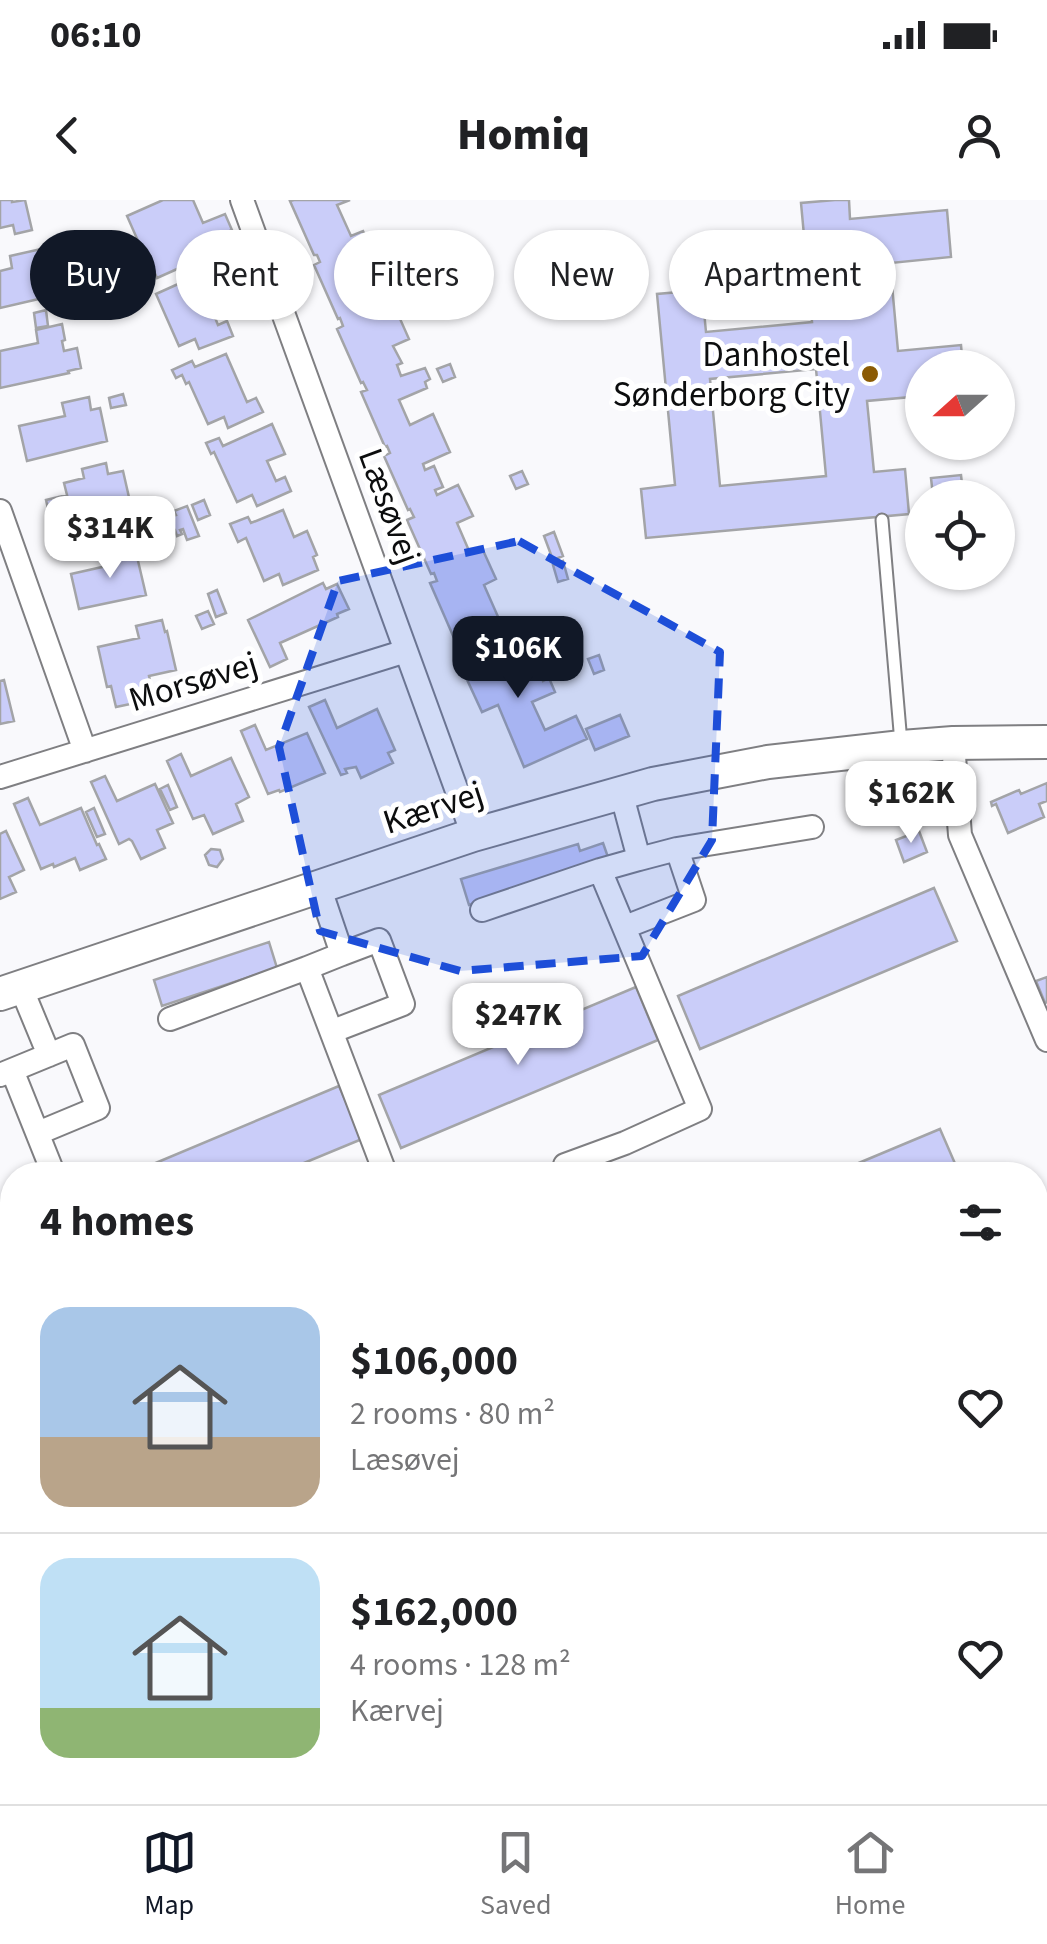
<!DOCTYPE html>
<meta charset="utf-8">
<style>
:root{--surface:#fff;--page:#f2f2f2;--text:#202124;--muted:#757577;--line:#e0e0e0;--accent:#111827}
body{margin:0;font-family:"Source Sans 3",sans-serif;background:var(--page);color:var(--text);height:100vh;display:flex;flex-direction:column;font-size:38px;white-space:nowrap}
*{box-sizing:border-box;margin:0}
p{font-size:32px;color:var(--muted)}
.icon{flex:none;width:55px;height:55px;fill:none;stroke:currentColor;stroke-width:2;stroke-linecap:round;stroke-linejoin:round}
.map{position:relative;flex:1;overflow:hidden}
.details{position:absolute;left:0px;top:962px;width:1048px;height:642px;display:flex;flex-direction:column;background:var(--surface);border-radius:40px 40px 0 0;box-shadow:0 2px 8px #0004}
.details>*{flex:none}
.top-card{position:absolute;left:30px;top:30px;width:988px;height:90px;display:flex;gap:20px}
.needle{width:65px;rotate:249deg}
.controls{position:absolute;left:905px;top:150px;display:grid;gap:20px}
.controls a{display:grid;place-items:center;width:110px;height:110px;border-radius:50%;background:var(--surface);box-shadow:0 2px 8px #0004;font-size:50px}
.price{position:absolute;translate:-50% -85px;padding:0 22px;border-radius:20px;background:#fff;color:#222;font-size:32px;line-height:65px;filter:drop-shadow(0 2px 5px #0008)}
.price::after{content:'';position:absolute;left:50%;top:60px;width:30px;height:22px;margin-left:-15px;background:inherit;clip-path:polygon(0 0,100% 0,50% 100%)}
.price.active{background:var(--accent);color:#fff}
ul{padding:0;list-style:none}
li{display:flex;align-items:center;gap:30px;height:250px;padding:0 40px}
li+li{border-top:2px solid var(--line)}
li span{display:grid;place-items:center;flex:none;width:280px;height:200px;border-radius:30px;color:#555}
li>.icon{margin-inline-start:auto}
span .icon{width:120px;height:120px;fill:#fffc;stroke-width:1}
li b{font-size:42px}
h2{display:flex;justify-content:space-between;align-items:center;height:120px;padding:0 40px;font-size:42px}
.tag{padding:0 35px;border-radius:45px;background:var(--surface);box-shadow:0 2px 8px #0004;font-size:35px;line-height:90px}
.tag.active{background:var(--accent);color:#fff}
.status{display:flex;justify-content:space-between;align-items:center;height:70px;padding:0 50px;background:var(--surface);direction:ltr}
.status svg{height:28px;fill:currentColor}
header{display:flex;justify-content:space-between;align-items:center;height:130px;padding:0 40px;background:var(--surface);font-size:45px;font-weight:800}
.menu{display:flex;justify-content:space-around;align-items:center;height:140px;border-top:2px solid var(--line);background:var(--surface);font-size:28px;color:var(--muted)}
.menu a{display:grid;justify-items:center;gap:5px}
.menu .active{color:var(--accent)}
.map>svg:first-child{display:block}
.green{fill:#bcbffb}
.building{fill:#cacdf9;stroke:#a3a4a7;stroke-width:2.5;fill-rule:evenodd}
.lines{fill:none;stroke-linecap:round;stroke-linejoin:round}
.lane-casing{stroke:#7f7f82;stroke-width:15}
.street-casing{stroke:#7f7f82;stroke-width:26}
.secondary-casing{stroke:#7f7f82;stroke-width:36}
.lane{stroke:#fff;stroke-width:11}
.street{stroke:#fff;stroke-width:22}
.secondary{stroke:#fff;stroke-width:32}
.marked{fill:#1d4ed8;fill-opacity:0.2;stroke:#1d4ed8;stroke-width:8;stroke-dasharray:20 12;stroke-linejoin:round}
.poi-dot{fill:#8b5a03;stroke:#fff;stroke-width:4}
.labels{text-anchor:middle;stroke-width:10;stroke-linejoin:round;paint-order:stroke}
.poi-label{font-size:35px;fill:#0c0d0e;stroke:#fff;text-anchor:end}
.street-label{font-size:35px;fill:#0c0d0e;stroke:#fff}
</style>
<div class="status"><b>06:10</b><svg viewBox="0 0 49 12"><path d="M0 12V9h3v3zM5 12V6h3v6zM10 12V3h3v9zM15 12V0h3v12zM26 1h20v11H26zM47 4h2v5h-2z"/></svg></div>
<header><svg class="icon" aria-label="back" viewBox="0 0 24 24"><path d="M15 5l-7 7 7 7"/></svg>Homiq<svg class="icon" aria-label="person" viewBox="0 0 24 24"><circle cx="12" cy="8" r="4"/><path d="M4 21q1-7 8-7t8 7"/></svg></header>
<div class="map">
<svg width="1047" height="1604" viewBox="0 0 1047 1604">
<rect width="100%" height="100%" fill="#f9f9fc"/>
<path class="green" d="M166 1593 707 1592V1604H118Z"/>
<path class="building" d="M0 0H12V2L25 0 32 30 15 34 13 25 0 28Z
M163 0H193L203 23 225 14 232 30 199 45 204 57 157 78 152 67 150 68 127 16Z
M294 0H350L337 5 351 36 363 31 369 43 372 41 380 61 353 73 367 103 389 94 409 139 393 146 402 163 397 165 401 176 425 168 430 179 425 182 427 188 399 200 410 225 433 214 450 252 423 264 425 270 434 266 443 287 435 290 437 295 458 285 473 316 457 323 470 353 482 348 496 379 484 385 503 428 461 447 457 437 454 438 430 383 437 381 434 373 431 374 407 320 414 317 410 309 408 310 384 256 390 253 387 246 385 247 361 192 367 190 363 182 361 183 337 129 343 126 340 118 338 119 314 65 320 62 317 55H314L290 1Z
M835 0H849L850 19 947 10 951 57 890 63 898 151 961 145 963 168H922V196L867 201 874 272 905 269 909 314 646 338 641 289 675 285 657 94 702 90 706 132 812 122 801 3ZM816 169 826 276 720 286 710 179Z
M50 47 53 62 36 66 43 98 0 108V71L12 68 10 56Z
M77 50 80 65 69 68 66 58 69 57 68 52Z
M229 61 243 91 228 98 225 106 217 103 210 105 218 125 227 121 233 136 199 149 195 139 179 146 156 94Z
M46 110 48 126 36 128 34 113Z
M62 124 65 140 62 141 64 151 77 148 81 168 68 171 69 173 0 188V151L38 143 36 130Z
M226 154 247 202 256 198 263 212 228 228 224 217 208 224 189 182 186 184 182 175 176 178 172 170 192 161 195 167Z
M450 164 455 177 443 182 437 169Z
M123 194 126 205 111 208 109 198Z
M89 197 91 210 100 208 107 241 27 261 19 226 65 216 62 203Z
M272 224 285 254 267 261 276 281 285 277 291 291 257 306 252 295 237 302 214 252 211 254 206 243 219 238 223 246Z
M106 263 108 274 123 271 131 306 117 309 120 320 54 335 46 300 67 295 64 283 84 278 82 269Z
M522 271 528 284 516 289 510 276Z
M961 275 963 293 933 296 931 278Z
M204 300 210 315 198 320 192 305Z
M187 306 199 336 187 340 183 329 180 330 182 334 177 336 175 330 164 334 160 321 176 315 174 311Z
M283 310 294 337 307 331 317 355 313 357 318 370 283 385 279 374 264 381 246 338 238 342 230 324 248 317 251 323Z
M554 332 563 356 553 360 544 336Z
M135 348 146 395 79 409 71 374 111 365 108 354Z
M563 361 568 379 558 382 553 365Z
M323 383 326 389 337 384 349 409 337 414 338 417 280 443 287 459 270 467 248 420Z
M217 390 226 413 216 417 208 394Z
M208 411 214 424 202 429 196 416Z
M162 420 165 432 167 431 176 470 149 476 154 499 116 507 111 486 107 487 98 447 139 438 136 426Z
M507 438 519 467 534 460 543 481 549 478 555 492 532 502 545 530 576 516 587 539 524 567 498 505 482 512 458 460Z
M599 455 604 470 594 474 588 459Z
M4 480 14 521 0 524V481Z
M325 500 337 528 377 509 395 550 388 553 393 563 361 578 356 567 345 569 347 573 341 575 309 507Z
M620 515 629 536 595 550 586 529Z
M255 525 266 550 307 533 325 573 280 592 279 590 268 594 241 531Z
M181 554 191 576 231 558 249 597 236 604 243 621 213 634 204 615 193 619 167 561Z
M105 576 117 601 155 584 173 623 157 630 165 648 141 659 132 641 129 639 119 644 91 582Z
M1047 583V601L1039 604 1044 617 1008 633 996 604 992 606 991 602 1019 590 1021 594Z
M168 585 177 607 170 610 160 589Z
M28 598 40 625 81 608 97 645 99 644 106 659 80 670 75 658 54 667 53 664 41 669 14 604Z
M94 608 105 634 97 637 86 612Z
M6 631 24 670 9 677 16 692 0 699V634Z
M919 631 927 652 904 662 896 640Z
M603 643 609 660 469 705 461 679 578 644 580 651Z
M211 649 220 650 223 659 217 667 209 665 205 655Z
M934 688 957 741 700 849 678 796Z
M269 742 277 768 162 806 154 780Z
M1047 777V802L1045 803 1036 781Z
M636 787 658 840 401 948 379 895Z
M339 886 362 939 275 975H127Z
M940 929 960 975H830Z
M12 998V1060L0 1066V1003Z
M12 1241V1303L0 1308V1246Z
M1043 1414 1047 1419V1452L1042 1461H1035V1415Z
M12 1483V1545L0 1550V1488Z
M783 1592H812V1597L827 1596V1604H784Z"/>
<g class="lines">
<defs>
<path id="lane" d="M882 320 901 543"/>
<path id="street" d="M242 0 473 635
M0 311 85 551
M953 543 960 635 1047 840
M0 577 406 451
M639 659 677 649 812 627
M319 686 342 754 307 768 386 975
M482 710 600 670
M625 727 694 700 677 649
M20 785 49 855
M170 819 307 768
M333 831 403 804 379 740 342 754
M12 870 54 975
M0 875 73 845 98 908 38 933
M565 965 625 943 700 909 600 670 639 659 621 592
M0 1145 12 1140
M0 1391 12 1386
M1023 1592 1028 1595 1032 1604
M968 1604 982 1592"/>
<path id="secondary" d="M0 794 473 635 653 584 768 562 902 547 953 543 1047 542"/>
</defs>
<use href="#lane" class="lane-casing"/>
<use href="#street" class="street-casing"/>
<use href="#secondary" class="secondary-casing"/>
<use href="#lane" class="lane"/>
<use href="#street" class="street"/>
<use href="#secondary" class="secondary"/>
</g>
<path class="marked" d="M519 341 720 452 712 640 642 756 460 771 320 731 279 547 338 381Z"/>
<circle class="poi-dot" cx="870" cy="174" r="10"/>
<g class="labels">
<g class="poi-label">
<text x="850" y="166">Danhostel<tspan x="850" dy="40">Sønderborg City</tspan></text>
</g>
<g class="street-label">
<text transform="translate(390 306) rotate(70)" y="12">Læsøvej</text>
<text transform="translate(193 481) rotate(-17)" y="12">Morsøvej</text>
<text transform="translate(433 607) rotate(-18)" y="12">Kærvej</text>
</g>
</g>
</svg>
<div class="controls">
<a><svg class="needle" viewBox="-14 -14 28 28"><path d="M0-13l5 13h-10z" fill="#e53935"/><path d="M0 13l5-13h-10z" fill="#757577"/></svg></a>
<a><svg class="icon" aria-label="locate" viewBox="0 0 24 24"><circle cx="12" cy="12" r="6"/><path d="M12 2v4M12 18v4M2 12h4M18 12h4"/></svg></a>
</div>
<b class="price" style="left:110px;top:381px">$314K</b>
<b class="price active" style="left:518px;top:501px">$106K</b>
<b class="price" style="left:911px;top:646px">$162K</b>
<b class="price" style="left:518px;top:868px">$247K</b>
<div class="top-card">
<a class="tag active">Buy</a>
<a class="tag">Rent</a>
<a class="tag">Filters</a>
<a class="tag">New</a>
<a class="tag">Apartment</a>
</div>
<section class="details">
<h2>4 homes<svg class="icon" aria-label="filters" viewBox="0 0 24 24"><path d="M4 7h16M4 17h16"/><circle cx="9" cy="7" r="2"/><circle cx="15" cy="17" r="2"/></svg></h2>
<ul>
<li><span style="background:linear-gradient(#a9c7e8 65%,#b9a48a 0)"><svg class="icon" aria-label="home" viewBox="0 0 24 24"><path d="M3 11l9-7 9 7M6 9v11h12V9"/></svg></span><div><b>$106,000</b><p>2 rooms · 80 m²</p><p>Læsøvej</p></div><svg class="icon" aria-label="heart" viewBox="0 0 24 24"><path d="M12 20l-8-8c-3-5 5-10 8-4 3-6 11-1 8 4z"/></svg></li>
<li><span style="background:linear-gradient(#bfe0f5 75%,#8fb573 0)"><svg class="icon" aria-label="home" viewBox="0 0 24 24"><path d="M3 11l9-7 9 7M6 9v11h12V9"/></svg></span><div><b>$162,000</b><p>4 rooms · 128 m²</p><p>Kærvej</p></div><svg class="icon" aria-label="heart" viewBox="0 0 24 24"><path d="M12 20l-8-8c-3-5 5-10 8-4 3-6 11-1 8 4z"/></svg></li>
</ul>
</section>
</div>
<nav class="menu">
<a class="active"><svg class="icon" aria-label="map" viewBox="0 0 24 24"><path d="M3 6l6-2 6 2 6-2v14l-6 2-6-2-6 2zM9 4v14M15 6v14"/></svg>Map</a>
<a><svg class="icon" aria-label="saved" viewBox="0 0 24 24"><path d="M7 4h10v16l-5-4-5 4z"/></svg>Saved</a>
<a><svg class="icon" aria-label="home" viewBox="0 0 24 24"><path d="M3 11l9-7 9 7M6 9v11h12V9"/></svg>Home</a>
</nav>
